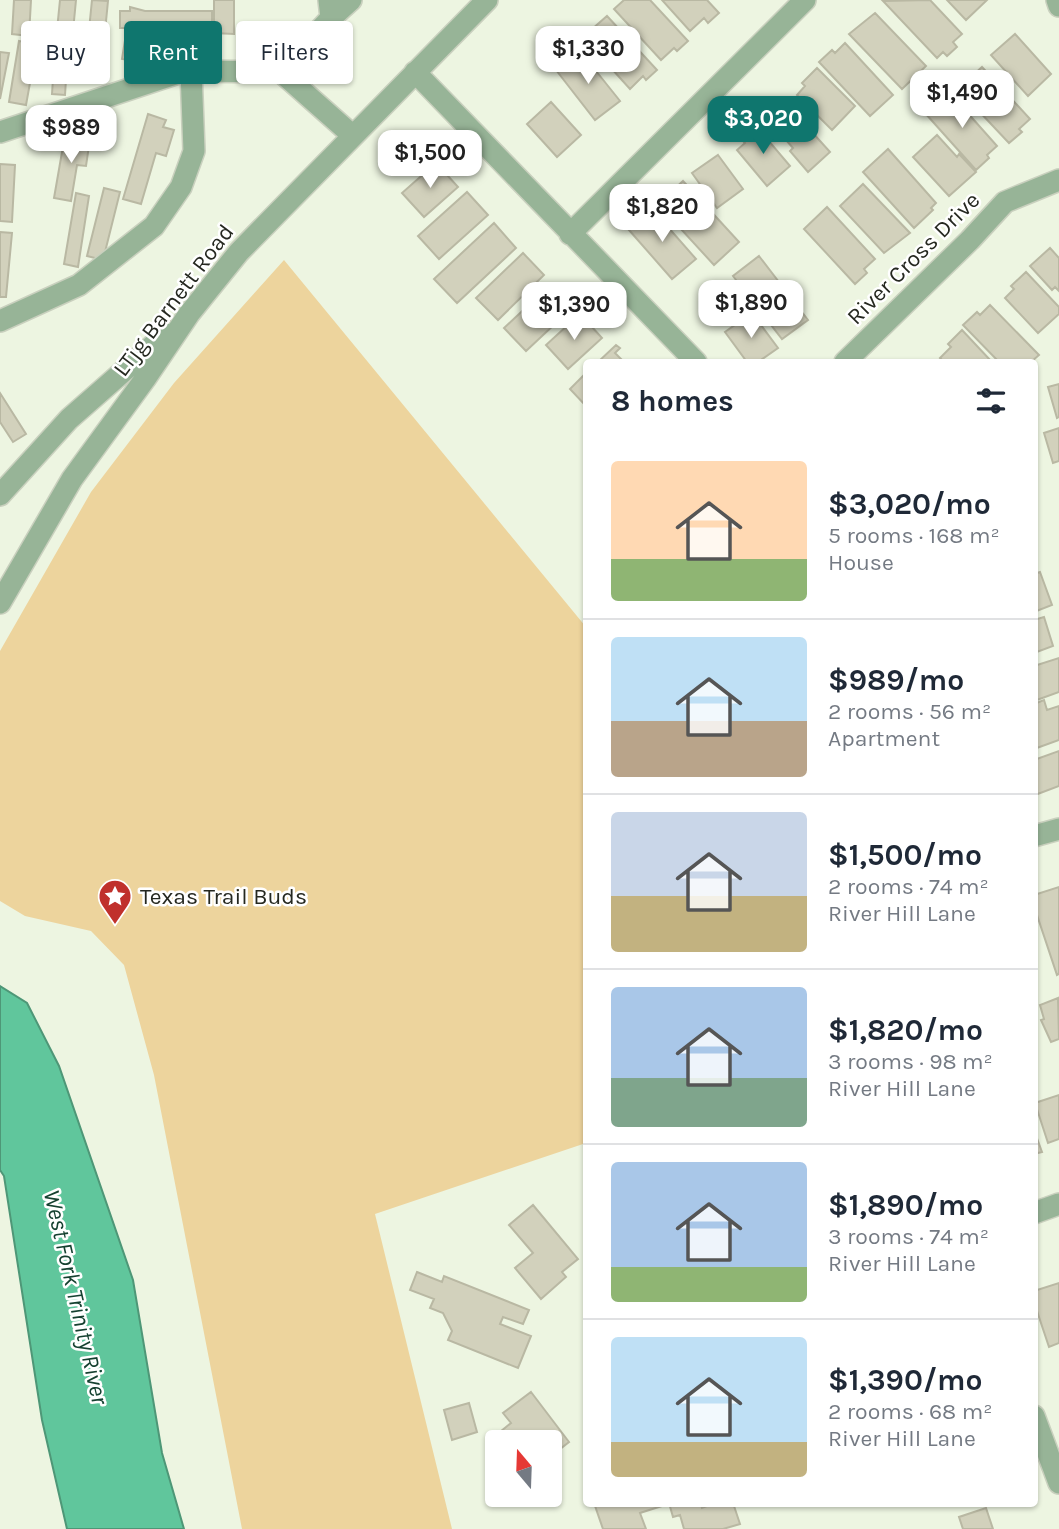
<!DOCTYPE html>
<meta charset="utf-8">
<style>
:root{--surface:#fff;--page:#f6f6f7;--text:#1f2937;--muted:#747a83;--line:#e0e1e3;--accent:#0f766e}
body{margin:0;font-family:Karla,sans-serif;background:var(--page);color:var(--text);height:100vh;display:flex;flex-direction:column;font-size:26px;white-space:nowrap}
*{box-sizing:border-box;margin:0}
p{font-size:23px;color:var(--muted)}
.icon{flex:none;width:38px;height:38px;fill:none;stroke:currentColor;stroke-width:2;stroke-linecap:round;stroke-linejoin:round}
.map{position:relative;flex:1;overflow:hidden}
.drawer{position:absolute;left:583px;top:359px;width:455px;height:1148px;display:flex;flex-direction:column;background:var(--surface);border-radius:7px;box-shadow:0 2px 5px #0004}
.drawer>*{flex:none}
.banner{position:absolute;left:21px;top:21px;width:457px;height:63px;display:flex;gap:14px}
.needle{width:46px;rotate:341deg}
.tools{position:absolute;left:485px;top:1430px;display:grid;gap:14px}
.tools a{display:grid;place-items:center;width:77px;height:77px;border-radius:7px;background:var(--surface);box-shadow:0 2px 5px #0004;font-size:35px}
.price{position:absolute;translate:-50% -60px;padding:0 16px;border-radius:14px;background:#fff;color:#222;font-size:23px;line-height:46px;filter:drop-shadow(0 2px 4px #0008)}
.price::after{content:'';position:absolute;left:50%;top:42px;width:21px;height:16px;margin-left:-10px;background:inherit;clip-path:polygon(0 0,100% 0,50% 100%)}
.price.selected{background:var(--accent);color:#fff}
ul{padding:0;list-style:none}
li{display:flex;align-items:center;gap:21px;height:175px;padding:0 28px}
li+li{border-top:2px solid var(--line)}
li span{display:grid;place-items:center;flex:none;width:196px;height:140px;border-radius:7px;color:#555}
li>.icon{margin-inline-start:auto}
span .icon{width:84px;height:84px;fill:#fffc;stroke-width:1}
li b{font-size:30px}
h2{display:flex;justify-content:space-between;align-items:center;height:84px;padding:0 28px;font-size:30px}
.pill{padding:0 24px;border-radius:7px;background:var(--surface);box-shadow:0 2px 5px #0004;font-size:24px;line-height:63px}
.pill.selected{background:var(--accent);color:#fff}
.map>svg:first-child{display:block}
.green{fill:#edd49d}
.water{fill:#60c69c;stroke:#4e9777;stroke-width:2}
.building{fill:#d2d1bc;stroke:#b9b8a3;stroke-width:2}
.lines{fill:none;stroke-linecap:round;stroke-linejoin:round}
.minor-casing{stroke:#c9d0be;stroke-width:24}
.minor{stroke:#97b497;stroke-width:21}
.labels{text-anchor:middle;stroke-width:5;stroke-linejoin:round;paint-order:stroke}
.street-label{font-size:23px;fill:#252820;stroke:#fff}
.poi-label{font-size:23px;fill:#252820;stroke:#fff;text-anchor:start}
.water-label{font-size:24px;font-style:italic;fill:#154130;stroke:#fff}
</style>
<div class="map">
<svg width="1059" height="1529" viewBox="0 0 1059 1529">
<rect width="100%" height="100%" fill="#edf5e1"/>
<path class="green" d="M284 260 586 627V1143L375 1214 452 1529H242L154 1075 124 965 91 931 25 916 0 901V651L91 492 174 383Z"/>
<path class="water" d="M0 986 27 1003 59 1066 133 1280 162 1453 184 1529H67L42 1420 4 1176 0 1170Z"/>
<path class="building" d="M14 0H31L29 36 12 34Z
M60 0H76L73 31 57 30Z
M92 0 108 1 100 82 84 80Z
M214 0H234V34L214 33Z
M624 0H650L688 41 677 51 674 48 661 60 614 9Z
M662 0H707L719 13 708 23 704 18 690 31Z
M930 0 962 34 953 42 957 47 947 56 943 52 937 58 883 1Z
M947 0H987L966 20Z
M130 7 145 11H212V28H142L136 61 122 59 127 28H120V11H130Z
M875 13 926 66 902 89 849 34Z
M607 16 657 70 646 80 643 76 630 89 583 37Z
M56 33 69 34 65 95 52 94Z
M1015 34 1051 74 1028 96 991 55Z
M19 41 37 44 26 105 9 102Z
M845 43 893 95 870 116 819 62 832 50 835 53Z
M580 51 620 101 595 120 556 70Z
M0 52 9 53 0 99Z
M982 67 1030 119 1019 129 1022 132 1009 143 958 89Z
M817 68 855 106 832 130 797 95 805 86 802 83Z
M949 92 997 146 987 155 989 158 976 170 925 113Z
M784 101 830 152 808 172 790 151 793 148 766 117Z
M551 102 581 135 557 157 527 124Z
M148 114 166 120 163 127 174 130 166 156 156 153 141 204 123 199Z
M756 126 790 166 767 186 737 150 745 143 741 139Z
M65 135 90 139 86 166 77 165 71 201 54 198Z
M937 135 957 157 959 154 976 172 949 196 913 157Z
M888 149 936 203 931 208 933 210 914 228 863 172Z
M718 155 743 189 717 208 692 173Z
M436 163 458 187 424 217 402 193Z
M0 164 15 165 12 222 0 221Z
M683 181 739 242 714 265 658 204Z
M863 184 910 233 884 253 840 206Z
M104 188 120 192 103 260 87 256Z
M467 192 488 215 439 259 418 236Z
M76 193 89 196 78 267 64 264Z
M827 207 875 259 864 269 867 273 855 284 804 229Z
M653 210 696 259 672 279 629 230Z
M494 223 516 248 457 303 434 279Z
M0 232 12 233 6 297H0Z
M1050 248 1059 258V291L1055 287 1052 290 1030 266Z
M523 253 544 275 498 320 476 298Z
M759 256 808 320 782 339 733 276Z
M1026 272 1059 307V314L1038 333 1005 298 1014 289 1011 286Z
M551 284 573 307 526 351 504 328Z
M990 305 1039 355 1031 362H999L963 325 977 312 980 315Z
M752 313 778 348 758 362H747L725 332Z
M580 314 602 338 568 369 546 345Z
M962 330 992 362H944L940 358 951 347 948 344Z
M616 345 620 348 615 353 624 362H598Z
M586 373V406L570 389Z
M1059 384V417L1057 418 1048 387Z
M0 393 26 434 13 442 0 422Z
M1059 428V461L1053 463 1044 433Z
M1040 572 1052 605 1034 612V574Z
M1044 617 1053 646 1034 653V620Z
M1059 658V692L1034 701V666Z
M1044 700 1047 710 1059 706V740L1034 749V704Z
M1059 751V786L1035 795 1034 760Z
M1059 887V974L1057 975 1034 906V895Z
M1058 998 1059 1039 1051 1042 1041 1020 1044 1019 1040 1005Z
M1059 1095V1139L1048 1143 1035 1103Z
M1034 1130 1042 1152 1034 1154Z
M533 1205 578 1259 562 1272 566 1277 541 1299 515 1268 533 1253 509 1225Z
M417 1272 442 1282 444 1276 529 1310 523 1324 503 1317 500 1324 531 1336 518 1368 448 1340 452 1331 443 1313 430 1308 434 1299 410 1290Z
M1059 1283V1343L1049 1347 1034 1302V1291Z
M531 1392 569 1442 550 1457V1442H507L500 1432 511 1423 503 1413Z
M469 1403 477 1432 452 1440 444 1410Z
M594 1503H662V1506L640 1513 646 1529H603Z
M669 1503H701L702 1508 715 1503H733L740 1524 723 1529H684L680 1515 673 1517Z
M986 1508 993 1529H963L959 1517Z"/>
<g class="lines">
<defs>
<path id="minor" d="M1057 0 1059 6
M331 18 351 0
M281 72 331 18 329 0
M415 72 696 362
M0 132 178 73 191 71 281 72 352 135
M570 234 805 0
M0 321 79 285 154 226 181 187 194 151 191 71
M845 362 970 240 1005 202 1059 180
M0 495 69 419 166 334
M0 603 72 479 145 379 189 314 239 252 487 0
M1034 836 1059 829
M1034 1213 1059 1204
M1034 1416 1059 1483"/>
</defs>
<use href="#minor" class="minor-casing"/>
<use href="#minor" class="minor"/>
</g>
<defs>
<symbol id="sight-pin" viewBox="-11 -11 22 30"><path d="M0 17L-7.5 6A9.5 9.5 0 1 1 7.5 6Z" fill="#c0312c" stroke="#fff"/><path d="M0-6L1.8-2.2L6-1.7L2.9 1.2L3.7 5.4L0 3.3L-3.7 5.4L-2.9 1.2L-6-1.7L-1.8-2.2Z" fill="#fff"/></symbol>
</defs>
<g fill-rule="evenodd">
<use href="#sight-pin" x="96" y="877" width="38" height="52"/>
</g>
<g class="labels">
<g class="street-label">
<text transform="translate(913 258) rotate(-45)" y="8">River Cross Drive</text>
<text transform="translate(173 300) rotate(-53)" y="8">LTjg Barnett Road</text>
</g>
<g class="poi-label">
<text x="140" y="904">Texas Trail Buds</text>
</g>
<g class="water-label">
<text transform="translate(76 1297) rotate(77)" y="8">West Fork Trinity River</text>
</g>
</g>
</svg>
<div class="tools">
<a><svg class="needle" viewBox="-14 -14 28 28"><path d="M0-13l5 13h-10z" fill="#e53935"/><path d="M0 13l5-13h-10z" fill="#747a83"/></svg></a>
</div>
<b class="price" style="left:588px;top:86px">$1,330</b>
<b class="price" style="left:962px;top:130px">$1,490</b>
<b class="price selected" style="left:763px;top:156px">$3,020</b>
<b class="price" style="left:71px;top:165px">$989</b>
<b class="price" style="left:430px;top:190px">$1,500</b>
<b class="price" style="left:662px;top:244px">$1,820</b>
<b class="price" style="left:751px;top:340px">$1,890</b>
<b class="price" style="left:574px;top:342px">$1,390</b>
<div class="banner">
<a class="pill">Buy</a>
<a class="pill selected">Rent</a>
<a class="pill">Filters</a>
</div>
<section class="drawer">
<h2>8 homes<svg class="icon" aria-label="filters" viewBox="0 0 24 24"><path d="M4 7h16M4 17h16"/><circle cx="9" cy="7" r="2"/><circle cx="15" cy="17" r="2"/></svg></h2>
<ul>
<li><span style="background:linear-gradient(#ffd9b3 70%,#8fb573 0)"><svg class="icon" aria-label="home" viewBox="0 0 24 24"><path d="M3 11l9-7 9 7M6 9v11h12V9"/></svg></span><div><b>$3,020/mo</b><p>5 rooms · 168 m²</p><p>House</p></div></li>
<li><span style="background:linear-gradient(#bfe0f5 60%,#b9a48a 0)"><svg class="icon" aria-label="home" viewBox="0 0 24 24"><path d="M3 11l9-7 9 7M6 9v11h12V9"/></svg></span><div><b>$989/mo</b><p>2 rooms · 56 m²</p><p>Apartment</p></div></li>
<li><span style="background:linear-gradient(#c9d6e8 60%,#c2b280 0)"><svg class="icon" aria-label="home" viewBox="0 0 24 24"><path d="M3 11l9-7 9 7M6 9v11h12V9"/></svg></span><div><b>$1,500/mo</b><p>2 rooms · 74 m²</p><p>River Hill Lane</p></div></li>
<li><span style="background:linear-gradient(#a9c7e8 65%,#7fa58c 0)"><svg class="icon" aria-label="home" viewBox="0 0 24 24"><path d="M3 11l9-7 9 7M6 9v11h12V9"/></svg></span><div><b>$1,820/mo</b><p>3 rooms · 98 m²</p><p>River Hill Lane</p></div></li>
<li><span style="background:linear-gradient(#a9c7e8 75%,#8fb573 0)"><svg class="icon" aria-label="home" viewBox="0 0 24 24"><path d="M3 11l9-7 9 7M6 9v11h12V9"/></svg></span><div><b>$1,890/mo</b><p>3 rooms · 74 m²</p><p>River Hill Lane</p></div></li>
<li><span style="background:linear-gradient(#bfe0f5 75%,#c2b280 0)"><svg class="icon" aria-label="home" viewBox="0 0 24 24"><path d="M3 11l9-7 9 7M6 9v11h12V9"/></svg></span><div><b>$1,390/mo</b><p>2 rooms · 68 m²</p><p>River Hill Lane</p></div></li>
</ul>
</section>
</div>
